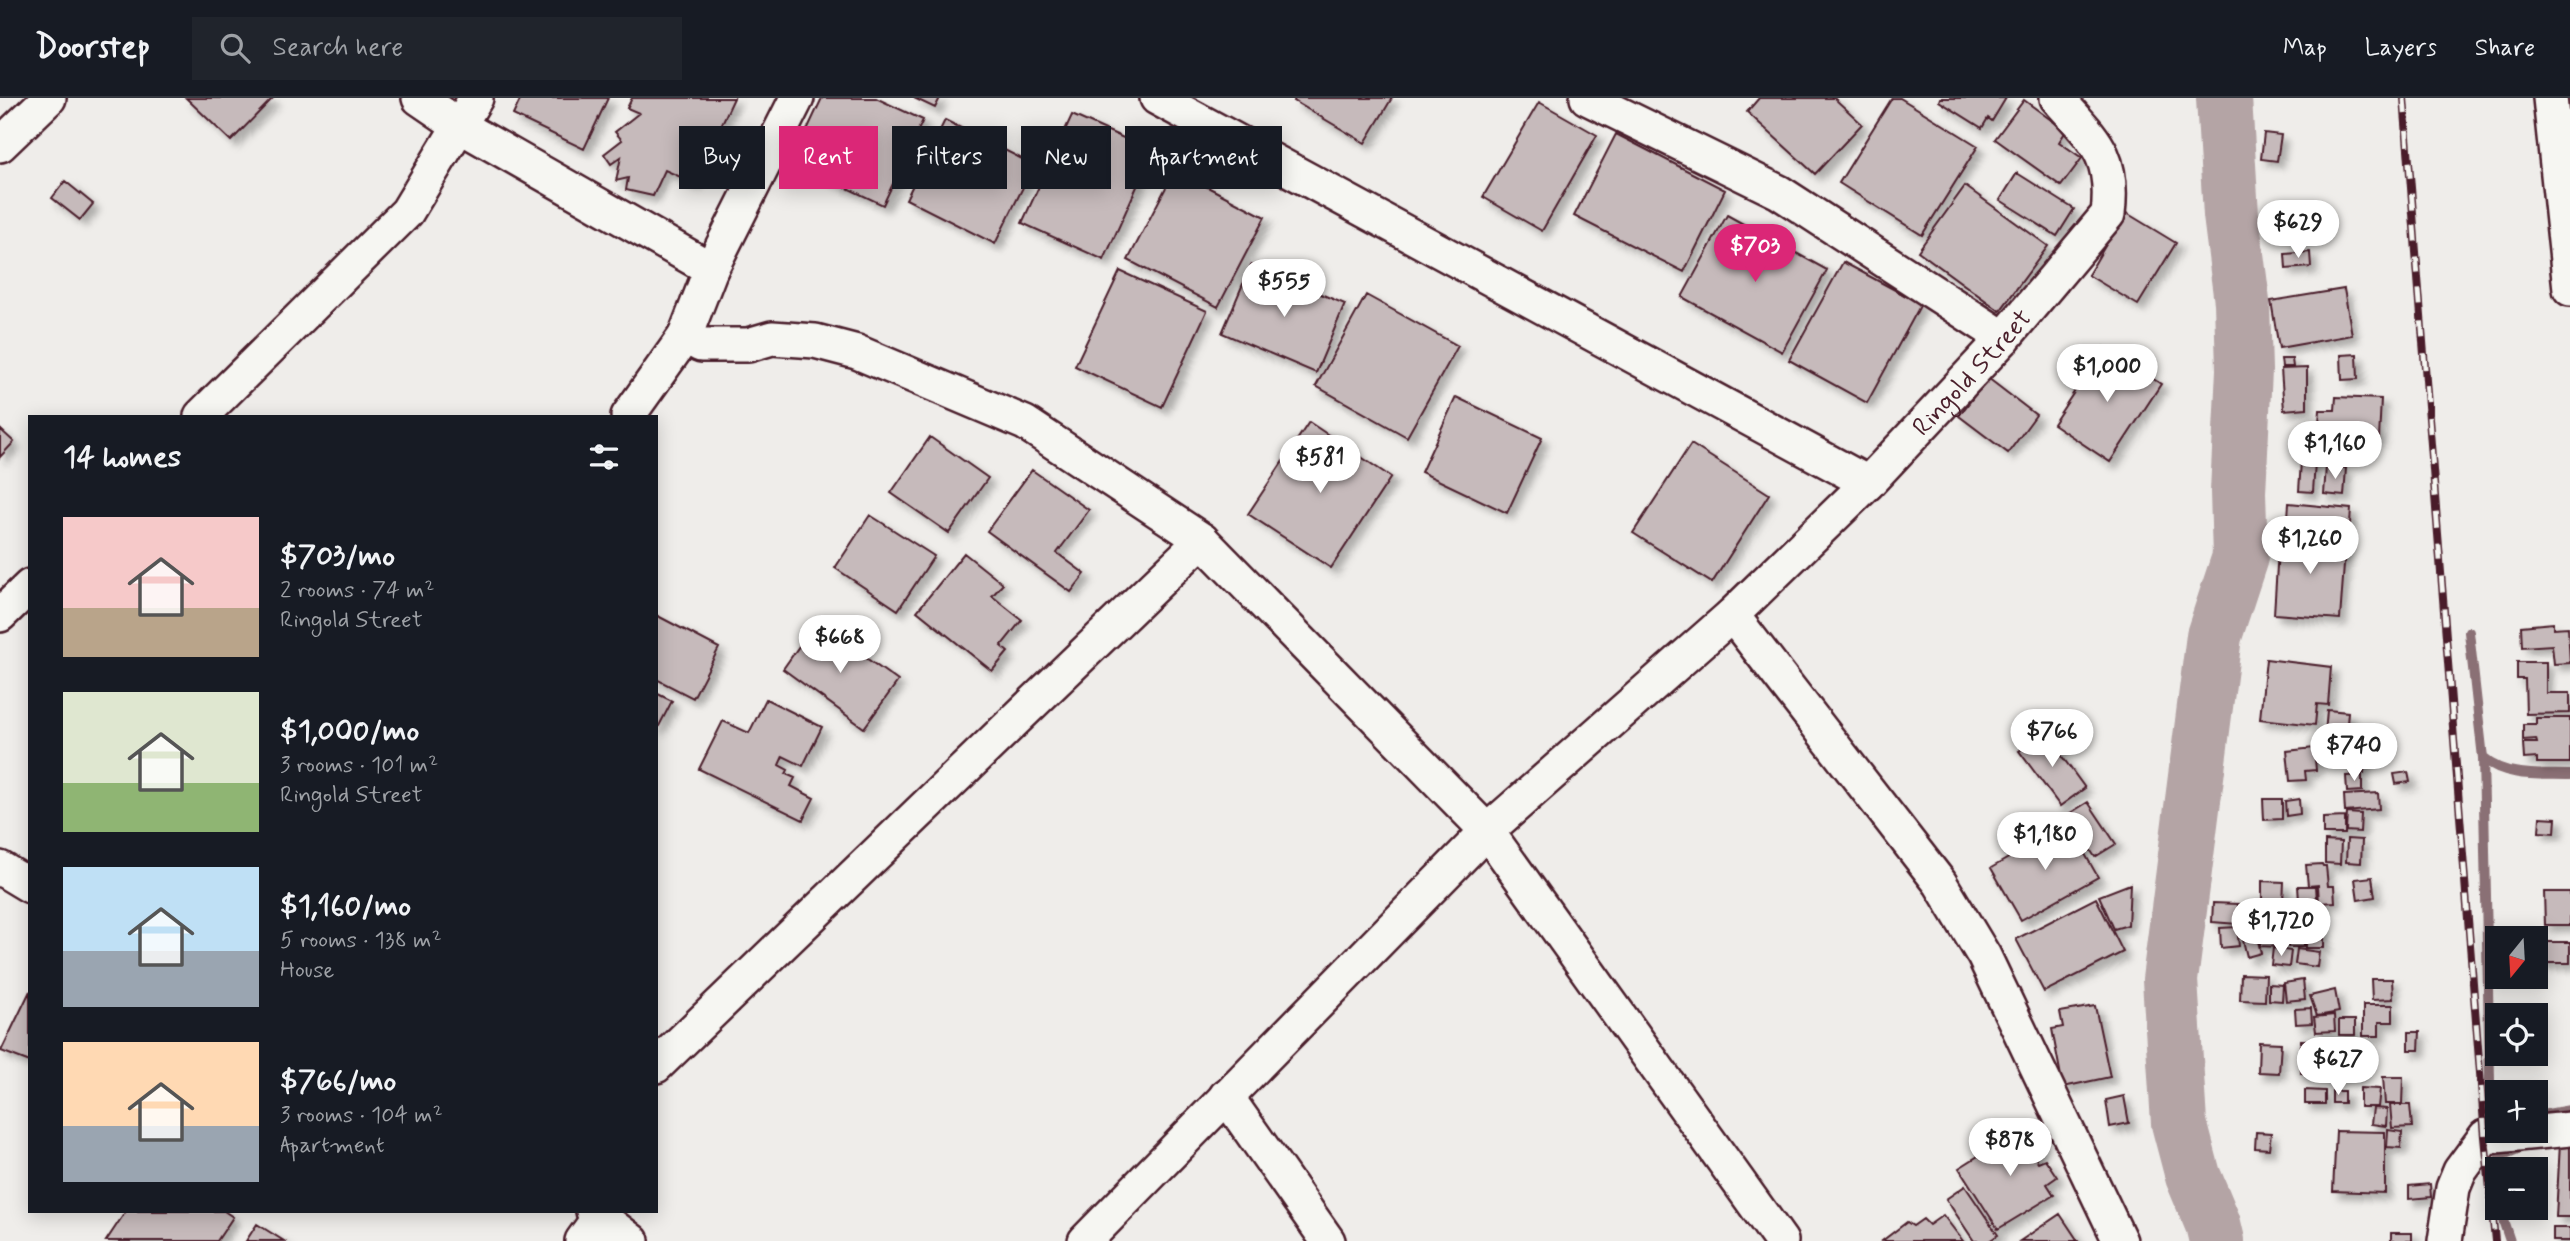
<!DOCTYPE html>
<meta charset="utf-8">
<style>
:root{--surface:#171b24;--page:#20242c;--text:#f1f3f6;--muted:#9ea1a6;--line:#363941;--accent:#db2777}
body{margin:0;font-family:Mynerve,sans-serif;background:var(--page);color:var(--text);height:100vh;display:flex;flex-direction:column;font-size:26px;white-space:nowrap}
*{box-sizing:border-box;margin:0}
p{font-size:23px;color:var(--muted)}
.icon{flex:none;width:38px;height:38px;fill:none;stroke:currentColor;stroke-width:2;stroke-linecap:round;stroke-linejoin:round}
.map{position:relative;flex:1;overflow:hidden}
.sheet{position:absolute;left:28px;top:317px;width:630px;height:798px;display:flex;flex-direction:column;background:var(--surface);border-radius:0px;box-shadow:0 4px 18px #0003}
.sheet>*{flex:none}
.hud{position:absolute;left:679px;top:28px;width:665px;height:63px;display:flex;gap:14px}
.needle{width:46px;rotate:198deg}
.buttons{position:absolute;left:2485px;top:828px;display:grid;gap:14px}
.buttons a{display:grid;place-items:center;width:63px;height:63px;border-radius:0px;background:var(--surface);box-shadow:0 4px 18px #0003;font-size:35px}
.price{position:absolute;translate:-50% -60px;padding:0 16px;border-radius:24px;background:#fff;color:#222;font-size:23px;line-height:46px;filter:drop-shadow(0 2px 4px #0008)}
.price::after{content:'';position:absolute;left:50%;top:42px;width:21px;height:16px;margin-left:-10px;background:inherit;clip-path:polygon(0 0,100% 0,50% 100%)}
.price.current{background:var(--accent);color:#fff}
ul{padding:0;list-style:none}
li{display:flex;align-items:center;gap:21px;height:175px;padding:0 35px}
li span{display:grid;place-items:center;flex:none;width:196px;height:140px;border-radius:0px;color:#555}
li>.icon{margin-inline-start:auto}
span .icon{width:84px;height:84px;fill:#fffc;stroke-width:1}
li b{font-size:30px}
h2{display:flex;justify-content:space-between;align-items:center;height:84px;padding:0 35px;font-size:30px}
.pill{padding:0 24px;border-radius:0px;background:var(--surface);box-shadow:0 4px 18px #0003;font-size:24px;line-height:63px}
.pill.current{background:var(--accent);color:#fff}
header{display:flex;align-items:center;gap:42px;box-sizing:border-box;height:98px;padding:0 35px;background:var(--surface);border-bottom:2px solid var(--line)}
header strong{font-size:33px}
nav{display:flex;gap:38px;margin-inline-start:auto;font-size:24px}
.search{width:490px;height:63px;background:var(--page);display:flex;align-items:center;gap:18px;box-sizing:border-box;padding:0 24px;border-radius:0px;color:var(--muted);font-size:26px}
.map>svg:first-child{display:block}
.lines{fill:none;stroke-linecap:round;stroke-linejoin:round}
.stream{stroke:#8a6f74;stroke-width:10}
.river{stroke:#b4a4a5;stroke-width:56}
.building{fill:#c6babb;stroke:#4a1f2b;stroke-width:2;filter:url(#shadow)}
.minor-casing{stroke:#4a1f2b;stroke-width:38}
.minor{stroke:#f6f6f2;stroke-width:33}
.rail-casing{stroke:#4a1f2b;stroke-width:8}
.rail{stroke:#f6f6f2;stroke-width:5;stroke-dasharray:16;stroke-linecap:butt}
.labels{text-anchor:middle;stroke-width:5;stroke-linejoin:round;paint-order:stroke}
.street-label{font-size:26px;fill:#4a1f2b;stroke:#f6f6f2}
</style>
<header>
<strong>Doorstep</strong>
<div class="search"><svg class="icon" aria-label="search" viewBox="0 0 24 24"><circle cx="10" cy="10" r="6"/><path d="M15 15l6 6"/></svg>Search here</div>
<nav><a>Map</a><a>Layers</a><a>Share</a></nav>
</header>
<div class="map">
<svg width="2570" height="1143" viewBox="0 0 2570 1143">
<defs>
<filter id="shadow"><feDropShadow dx="6" dy="6" stdDeviation="3.5" flood-color="#0004"/></filter>
</defs>
<rect width="100%" height="100%" fill="#efedea"/>
<filter id="ink" filterUnits="userSpaceOnUse"><feTurbulence type="fractalNoise" baseFrequency=".0143" numOctaves="2"/><feDisplacementMap in="SourceGraphic" scale="14" xChannelSelector="R" yChannelSelector="G"/><feConvolveMatrix kernelMatrix="1 2 1 2 8 2 1 2 1" color-interpolation-filters="sRGB"/></filter>
<g filter="url(#ink)">
<g class="lines">
<path class="stream" d="M2469 534 2483 660 2490 982 2497 1025
M2483 660C2506 680 2541 676 2570 677
M2536 1018 2570 1012
M2499 1071 2500 1058 2525 1048
M2499 1110 2510 1143"/>
<path class="river" d="M2217 1143 2213 1126 2193 1078 2179 1025 2170 882 2214 538 2240 459 2238 394 2244 272 2242 204 2231 117 2224 0"/>
</g>
<path class="building" d="M186 0H273L231 43Z
M521 0H608L584 51 513 17Z
M632 0H734L694 85 665 72 653 98 626 92 628 80 616 83 621 59 611 66 604 56 622 42 615 34 639 15 627 10Z
M822 0H876L923 22 883 107 792 64Z
M914 0H940L935 10Z
M1295 0H1392L1365 45 1294 3Z
M1759 0H1834L1862 26 1815 76 1747 14Z
M1892 0H1900L1978 48 1922 137 1839 85Z
M1940 0H2006L1992 23 1988 20 1982 30 1939 3Z
M2024 2 2066 33 2059 44 2082 60 2061 88 1995 41Z
M1539 4 1597 37 1542 133 1483 99Z
M1072 17 1153 53 1104 162 1022 125Z
M945 22 1034 67 995 146 906 101Z
M2264 35 2281 37 2277 63 2261 61Z
M1616 36 1725 92 1684 174 1574 118Z
M1175 72 1265 119 1218 209 1128 162Z
M2017 75 2074 111 2057 138 2000 102Z
M65 83 93 106 80 122 52 100Z
M1965 88 2048 148 2000 213 1918 153Z
M2125 114 2176 145 2138 207 2088 177Z
M1727 117 1827 172 1782 254 1682 199Z
M2310 154 2311 169 2286 171 2285 156Z
M1843 164 1921 206 1867 305 1789 262Z
M1251 167 1345 206 1316 275 1222 235Z
M1120 173 1207 213 1162 309 1075 268Z
M2344 191 2352 237 2279 250 2271 203Z
M1366 197 1458 248 1407 339 1316 288Z
M2104 249 2161 286 2110 364 2053 326Z
M2357 256 2358 281 2342 282 2341 257Z
M2281 261H2292L2293 269H2282Z
M2307 270V310L2284 312 2281 271Z
M1988 280 2036 317 2008 355 1959 318Z
M1456 299 1542 340 1507 415 1421 374Z
M2336 299 2381 301 2379 341 2318 337 2320 312H2335Z
M1309 324 1391 379 1331 470 1248 416Z
M0 331 14 344 0 359Z
M930 339 988 380 949 435 891 395Z
M2302 343 2330 344 2329 363 2302 362Z
M1691 346 1769 396 1712 485 1633 435Z
M2301 363 2315 364 2313 394 2299 393Z
M2326 368 2346 370 2344 398 2324 396Z
M1032 372 1089 412 1057 455 1085 476 1071 494 987 433Z
M2289 405 2351 411 2350 426 2288 420Z
M870 417 934 458 898 512 835 470Z
M2279 435 2346 440 2340 521 2274 516Z
M964 455 1003 486 992 498 1022 522 1001 548 1008 554 992 573 917 513Z
M656 517 719 550 693 600 656 581Z
M816 524 898 583 864 630 783 571Z
M2553 525V530L2568 529 2570 565 2554 566 2552 547 2522 549 2521 528Z
M2266 561 2331 569 2328 607 2317 606 2315 627 2260 621Z
M2517 564H2546V595H2570V615L2526 616 2525 581H2517Z
M656 595 672 603 658 630 656 629Z
M766 601 822 629 803 668 783 658 779 667 788 672 786 676 795 680 791 688 814 700 803 722 699 671 723 623 749 635Z
M2327 612 2348 614 2346 638 2325 636Z
M2536 620H2570V665H2537V660L2524 661 2523 645H2537L2536 641 2523 642V626H2536Z
M2045 635 2085 690 2060 708 2019 653Z
M2314 650 2316 672 2305 673 2306 682 2290 683 2287 653Z
M2351 658 2365 659 2364 675 2350 674Z
M2408 674 2410 684 2396 686 2394 676Z
M2362 677V693L2347 694 2346 678Z
M2378 695 2379 711 2345 714 2344 697Z
M2263 701H2282V721L2264 722Z
M2299 701 2300 716 2286 718 2285 703Z
M2088 704 2116 746 2095 759 2067 717Z
M2347 715 2361 716 2360 734 2346 733Z
M2345 719V736H2323V720Z
M2540 719 2556 720 2555 735 2539 734Z
M2068 726 2098 779 2021 822 1991 770Z
M2347 741 2362 742 2361 765 2346 764Z
M2325 743 2341 744 2340 766 2325 765Z
M2322 766 2323 768H2326L2328 788H2334L2335 804 2319 805 2318 787 2308 788 2306 767Z
M2372 779 2375 799 2358 802 2355 781Z
M2262 783 2284 784 2283 805 2262 804Z
M2130 786 2128 827 2114 831 2099 798Z
M2298 788H2316L2317 803H2299Z
M2544 794H2570V827H2545Z
M2096 800 2123 854 2044 894 2016 841Z
M2213 805 2238 806V826L2212 824Z
M2255 805H2265L2264 821 2254 820Z
M2270 806 2290 808 2288 826 2269 825Z
M2291 808 2319 810 2318 827 2290 825Z
M2256 822 2258 837 2242 840 2240 824Z
M2237 829 2239 848 2221 850 2220 830Z
M2261 831 2280 832V849L2260 848Z
M2306 831H2324V850H2306Z
M2289 832 2304 833V849H2288Z
M2257 839 2261 855 2247 859 2243 842Z
M2541 844H2570V865H2540Z
M2536 846H2540V865H2536Z
M2273 850 2291 853 2289 869 2271 867Z
M2297 851 2319 854 2317 869 2295 866Z
M2241 876 2266 877 2265 903 2240 902Z
M2371 881H2392L2393 901 2372 902Z
M2303 882 2305 901 2286 903 2284 885Z
M2269 886 2283 887 2282 903 2269 902Z
M2335 892 2339 914 2317 918 2310 898Z
M30 893V964L1 953Z
M2363 907H2393V924H2379V938H2363Z
M2095 908 2110 979 2063 989 2052 931 2063 929 2060 914Z
M2311 910 2312 925 2296 926 2295 911Z
M2334 917 2335 933 2316 934 2314 919Z
M2339 922H2355V937H2339Z
M2409 934H2420L2419 952H2409Z
M2301 942 2360 944 2359 976 2301 975Z
M2259 944 2281 945 2279 975 2258 974Z
M2383 979H2403L2402 1006H2385Z
M2360 990 2380 991 2378 1009H2360Z
M2305 992 2325 993V1006H2305Z
M2332 993H2344V1005H2332Z
M2124 998 2129 1025 2110 1029 2106 1002Z
M2390 1007H2410L2412 1029 2392 1030Z
M2373 1010 2387 1011 2386 1028 2371 1026Z
M2026 1028 2040 1052 2033 1056 2038 1064 2045 1061 2057 1079 2047 1086 2054 1097 1998 1131 1959 1070Z
M2388 1032 2402 1034 2401 1050 2387 1049Z
M2336 1033 2385 1034V1095L2333 1093Z
M2256 1034 2271 1035 2269 1051 2255 1050Z
M2560 1045 2570 1046V1119H2556Z
M2430 1086 2431 1099 2409 1101V1088Z
M1965 1088 1998 1137 1989 1143H1974L1946 1101Z
M126 1113H224L233 1119 217 1143H106Z
M2060 1116 2078 1143H2020Z
M1943 1117 1963 1143H1882L1907 1124 1913 1128 1923 1121 1929 1127Z
M257 1126 284 1143H246Z
M2553 1130H2570V1143H2553Z
M2391 1135H2412V1143H2391Z"/>
<g class="lines">
<defs>
<g id="minor">
<path d="M419 0 460 28 711 171 685 238 701 247H748L772 240 815 243 857 254 1025 325 1202 442 1487 733 1781 1143"/>
<path d="M1157 0 1868 385"/>
<path d="M1587 0 1779 94 2004 240"/>
<path d="M2550 0 2570 191"/>
<path d="M0 47 49 0"/>
<path d="M711 171 797 0"/>
<path d="M201 318 407 114 476 0"/>
<path d="M628 318 685 238"/>
<path d="M0 517 30 488"/>
<path d="M1732 517 1940 785 1984 858 2120 1143"/>
<path d="M0 770 30 788"/>
<path d="M656 968 1202 442"/>
<path d="M1226 998 1328 1143"/>
<path d="M593 1113 632 1143"/>
<path d="M582 1143 600 1118"/>
<path id="s1" d="M1085 1143 1487 733 1732 517 1868 385 2004 240 2108 116C2115 56 2094 42 2057 0"/>
<path d="M2445 1143 2453 1090 2460 1073 2485 1039 2570 1031"/>
</g>
</defs>
<use href="#minor" class="minor-casing"/>
<use href="#minor" class="minor"/>
<defs>
<path id="rail" d="M2404 0 2485 1039 2495 1143"/>
</defs>
<use href="#rail" class="rail-casing"/>
<use href="#rail" class="rail"/>
</g>
</g>
<g class="labels">
<g class="street-label">
<text dy="9" stroke="none"><textPath href="#s1" startOffset="1242">Ringold Street</textPath></text>
</g>
</g>
</svg>
<div class="buttons">
<a><svg class="needle" viewBox="-14 -14 28 28"><path d="M0-13l5 13h-10z" fill="#e53935"/><path d="M0 13l5-13h-10z" fill="#9ea1a6"/></svg></a>
<a><svg class="icon" aria-label="locate" viewBox="0 0 24 24"><circle cx="12" cy="12" r="6"/><path d="M12 2v4M12 18v4M2 12h4M18 12h4"/></svg></a>
<a>+</a>
<a>−</a>
</div>
<b class="price" style="left:2298px;top:162px">$629</b>
<b class="price current" style="left:1755px;top:186px">$703</b>
<b class="price" style="left:1284px;top:221px">$555</b>
<b class="price" style="left:2107px;top:306px">$1,000</b>
<b class="price" style="left:2335px;top:383px">$1,160</b>
<b class="price" style="left:1320px;top:397px">$581</b>
<b class="price" style="left:2310px;top:478px">$1,260</b>
<b class="price" style="left:840px;top:577px">$668</b>
<b class="price" style="left:2052px;top:671px">$766</b>
<b class="price" style="left:2354px;top:685px">$740</b>
<b class="price" style="left:2045px;top:774px">$1,180</b>
<b class="price" style="left:2281px;top:860px">$1,720</b>
<b class="price" style="left:2338px;top:999px">$627</b>
<b class="price" style="left:2010px;top:1080px">$878</b>
<div class="hud">
<a class="pill">Buy</a>
<a class="pill current">Rent</a>
<a class="pill">Filters</a>
<a class="pill">New</a>
<a class="pill">Apartment</a>
</div>
<section class="sheet">
<h2>14 homes<svg class="icon" aria-label="filters" viewBox="0 0 24 24"><path d="M4 7h16M4 17h16"/><circle cx="9" cy="7" r="2"/><circle cx="15" cy="17" r="2"/></svg></h2>
<ul>
<li><span style="background:linear-gradient(#f6c9c9 65%,#b9a48a 0)"><svg class="icon" aria-label="home" viewBox="0 0 24 24"><path d="M3 11l9-7 9 7M6 9v11h12V9"/></svg></span><div><b>$703/mo</b><p>2 rooms · 74 m²</p><p>Ringold Street</p></div></li>
<li><span style="background:linear-gradient(#dfe7d0 65%,#8fb573 0)"><svg class="icon" aria-label="home" viewBox="0 0 24 24"><path d="M3 11l9-7 9 7M6 9v11h12V9"/></svg></span><div><b>$1,000/mo</b><p>3 rooms · 101 m²</p><p>Ringold Street</p></div></li>
<li><span style="background:linear-gradient(#bfe0f5 60%,#9aa5b1 0)"><svg class="icon" aria-label="home" viewBox="0 0 24 24"><path d="M3 11l9-7 9 7M6 9v11h12V9"/></svg></span><div><b>$1,160/mo</b><p>5 rooms · 138 m²</p><p>House</p></div></li>
<li><span style="background:linear-gradient(#ffd9b3 60%,#9aa5b1 0)"><svg class="icon" aria-label="home" viewBox="0 0 24 24"><path d="M3 11l9-7 9 7M6 9v11h12V9"/></svg></span><div><b>$766/mo</b><p>3 rooms · 104 m²</p><p>Apartment</p></div></li>
</ul>
</section>
</div>
